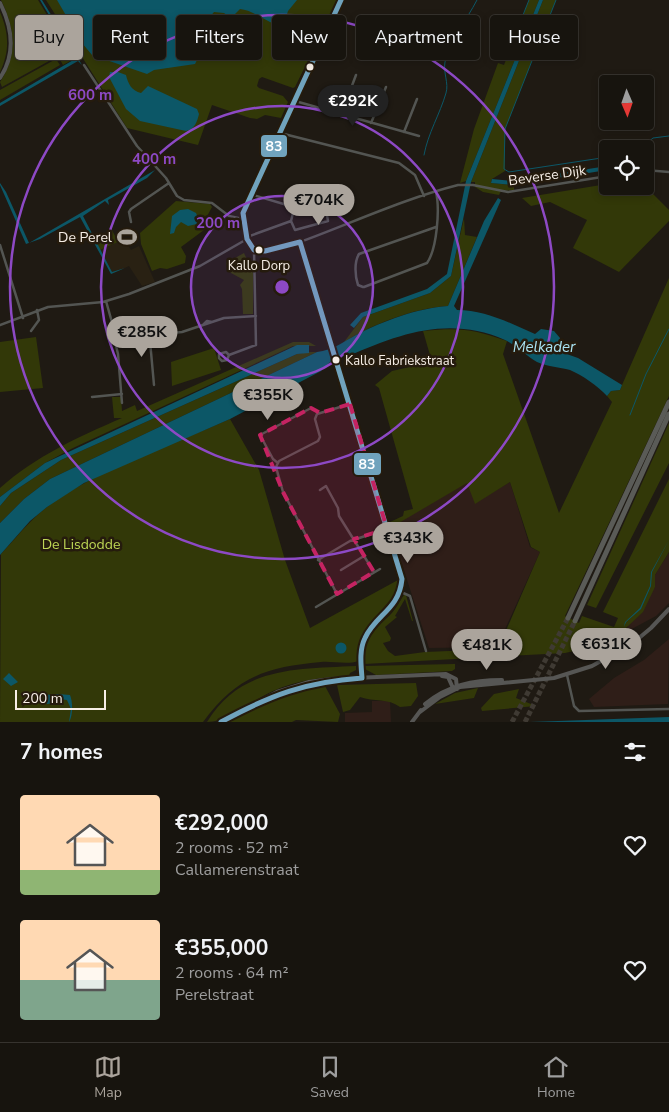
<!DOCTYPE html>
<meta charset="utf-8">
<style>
:root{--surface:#17140e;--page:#201d17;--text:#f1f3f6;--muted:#9e9e9e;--line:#36332e;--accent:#aba49c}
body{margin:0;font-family:"Nunito Sans",sans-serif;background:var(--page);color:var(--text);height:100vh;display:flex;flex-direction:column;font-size:19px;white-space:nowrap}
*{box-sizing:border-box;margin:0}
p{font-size:16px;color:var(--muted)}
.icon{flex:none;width:28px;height:28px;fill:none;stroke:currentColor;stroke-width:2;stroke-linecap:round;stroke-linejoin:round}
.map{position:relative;height:722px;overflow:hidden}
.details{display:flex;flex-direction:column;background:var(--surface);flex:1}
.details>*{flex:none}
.hud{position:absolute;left:15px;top:15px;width:640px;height:45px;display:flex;gap:10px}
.needle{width:32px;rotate:178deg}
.controls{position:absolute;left:599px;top:75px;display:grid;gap:10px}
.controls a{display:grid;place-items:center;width:55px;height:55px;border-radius:5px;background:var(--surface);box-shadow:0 2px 8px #0003,0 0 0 1px var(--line);font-size:25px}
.scale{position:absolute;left:15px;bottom:12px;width:91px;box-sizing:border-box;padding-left:5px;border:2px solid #f6eee6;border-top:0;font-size:14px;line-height:18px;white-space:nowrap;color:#f6eee6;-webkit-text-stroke:4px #251b0d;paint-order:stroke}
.price{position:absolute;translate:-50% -42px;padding:0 11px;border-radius:18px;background:var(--accent);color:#111;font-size:16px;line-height:32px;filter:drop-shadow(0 1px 2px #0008)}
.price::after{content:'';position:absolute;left:50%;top:30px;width:15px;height:11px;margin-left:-8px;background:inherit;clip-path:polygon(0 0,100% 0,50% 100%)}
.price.current{background:#222;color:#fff}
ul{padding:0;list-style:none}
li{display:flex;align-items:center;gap:15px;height:125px;padding:0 20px}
li span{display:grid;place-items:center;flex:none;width:140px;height:100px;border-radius:5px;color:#555}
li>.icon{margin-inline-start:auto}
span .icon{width:60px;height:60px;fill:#fffc;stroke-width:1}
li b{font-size:21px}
h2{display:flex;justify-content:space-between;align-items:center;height:60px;padding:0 20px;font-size:21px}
.pill{padding:0 18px;border-radius:5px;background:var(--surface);box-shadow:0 2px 8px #0003,0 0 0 1px var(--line);font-size:18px;line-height:45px}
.pill.current{background:var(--accent);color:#111}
.tabs{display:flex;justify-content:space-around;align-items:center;height:70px;border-top:1px solid var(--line);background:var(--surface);font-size:14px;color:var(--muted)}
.tabs a{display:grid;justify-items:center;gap:2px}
.tabs .current{color:var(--accent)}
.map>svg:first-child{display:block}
.industrial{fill:#2f1e18}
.education{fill:#292113}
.green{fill:#323808}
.water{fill:#0c5767}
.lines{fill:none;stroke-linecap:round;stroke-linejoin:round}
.stream{stroke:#0c5767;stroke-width:1}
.highway-tunnel{stroke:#3f3a33;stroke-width:5;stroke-dasharray:5 2.5;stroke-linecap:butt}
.street{stroke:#535552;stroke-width:2.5}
.secondary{stroke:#565654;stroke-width:4}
.highway{stroke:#5a5b57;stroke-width:5}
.bus-1-casing{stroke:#251b0d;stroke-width:9}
.bus-1{stroke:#70a3bd;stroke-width:5}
.marked{fill:#c52362;fill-opacity:0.2;stroke:#c52362;stroke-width:4;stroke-dasharray:10 6;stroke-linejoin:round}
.ring{fill:none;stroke:#8d49c5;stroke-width:2.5}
.bus-dot{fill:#f6eee6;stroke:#251b0d;stroke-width:2}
.labels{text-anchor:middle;stroke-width:5;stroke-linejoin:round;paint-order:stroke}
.bus-label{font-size:13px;fill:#f6eee6;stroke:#251b0d}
.street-label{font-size:14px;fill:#f6eee6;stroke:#251b0d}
.poi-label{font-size:14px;fill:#f6eee6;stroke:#251b0d;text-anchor:end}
.park-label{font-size:14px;fill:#bfd755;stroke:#251b0d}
.water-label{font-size:15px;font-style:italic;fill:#a9e3f3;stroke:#251b0d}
.centre{fill:#8d49c5;stroke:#251b0d;stroke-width:2.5}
.ring-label{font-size:15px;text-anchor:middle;font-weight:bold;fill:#8d49c5;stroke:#251b0d;stroke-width:5;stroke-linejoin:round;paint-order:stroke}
.line-badge{stroke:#251b0d;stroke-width:2}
.badge-label{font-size:14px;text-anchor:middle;font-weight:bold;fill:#fff}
</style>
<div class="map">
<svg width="669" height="722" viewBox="0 0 669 722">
<rect width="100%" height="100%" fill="#1f1a13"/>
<path class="industrial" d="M468 482 475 503 510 482 530 547 540 552 497 647 429 648 390 527Z
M669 552V603L656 616 628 631 626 629 629 624 655 587V575Z
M669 639 668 704 594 707 589 699 614 678 644 660Z
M372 701H390L391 722H345V713L372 712Z"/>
<path class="education" d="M118 242 121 244 126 242 131 250 139 246 155 282 142 286 129 266 112 274 100 250Z"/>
<path class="green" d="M1 0H38L74 59 63 65 58 56 2 87 0 82C18 55 15 28 1 0Z
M46 0H338L295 87 293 88 262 77 259 79 257 86 259 88 283 96 288 102 281 118 265 115 257 119 250 118 212 105 198 145 127 128Z
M529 0H539L466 181 460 183 474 129 498 63 504 65Z
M543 0H556L505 129V171L492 179 491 183 514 185V190L501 191 499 195 483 192 475 187V182H471Z
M0 12C9 33 10 51 0 72Z
M56 59 60 65 0 100V90Z
M607 184 608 186H645L669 210V221L619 272 573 248 587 220 550 202 531 206 522 198Z
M176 201 210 204 212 207 204 222V230L181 247 186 256 185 263 167 269 160 268 152 271 141 244 140 233Z
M464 218 465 235 477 237 448 306C414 308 373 324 344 342L363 317 430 293 451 276Z
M112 230 118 242 100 250 94 239 97 237 100 241 110 236 108 232Z
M244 253 253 273V314H243L242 289 240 285 244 280 231 273 226 263Z
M669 278V396L565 616 579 623 582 616 614 627 618 618 603 612 669 479V552L655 575V587L643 612 626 628 628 633 597 646 565 653 364 664C363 640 374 630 390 615 396 609 399 602 404 595H406L413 621H412L405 599 395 616 397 617 385 627 391 638 390 641 383 643 388 651 395 656 425 652 498 649 540 552 531 547 510 482 475 504 467 483 392 527 390 522 403 516 404 511 413 509 379 388 375 385 392 371 432 362 423 331C460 327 473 329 507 341L503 354 559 513 612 402 607 396 611 391 620 390 622 385Z
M36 337 43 388 0 392V342Z
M293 342H309L316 346H293L73 448 45 463 0 497V488C36 456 78 437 122 418H114L112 397H121L122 411 135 405 137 411Z
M214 348 221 370 172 386 171 362Z
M309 352H317L50 479 24 499 0 523V506L11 493 61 460 297 354Z
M230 419 259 470 285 560 310 628 398 580C400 608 370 618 361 641 358 647 359 654 359 661 347 665 333 661 321 662 266 667 236 677 203 722H0L1 554C16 538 29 521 47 507 97 469 172 445 230 419Z
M669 423V463L596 608 587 605Z
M455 664V669L452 671 376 675 365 669 364 666Z
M356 666V670L350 673 349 676C323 677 297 680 273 691 252 700 229 722 207 722 241 666 298 669 356 666Z
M416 683 418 696 411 706 400 707C388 698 374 702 360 697L350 710 343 712 337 685Z
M325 686 340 714 338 722 296 720 292 722H228C259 707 290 689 325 686Z
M478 688 474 698 435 704 455 693Z
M519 689 516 698 536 706 482 711 481 708 494 694Z"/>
<path class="water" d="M40 0H42L82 65 78 61 0 106V103L75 59Z
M57 0H297L288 11 284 24 280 26C266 22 253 10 240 9L231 18 224 13 214 12 209 18 211 25 220 29 204 46 195 64 154 70 147 74 92 55 82 43Z
M539 0H543L471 182 451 276 430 293 363 317 354 328 350 325 361 313 427 289 447 274 466 181Z
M110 72H118L126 75C128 84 132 91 141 93L148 86 197 109 199 114C197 122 195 129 186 131L140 121 126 109 109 77Z
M607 166V170L514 185 491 183 492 179 513 181Z
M155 170 147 178 108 200 109 205 105 201 83 216 112 272 125 268 111 274 80 217 40 239 26 244 0 185V183L6 192 29 243Z
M498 198 501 200 454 306 457 310C485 310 510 323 535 334L541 329 554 331 560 338 561 352 578 358 622 385 620 390 611 391 607 396C598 386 582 375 570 370 559 367 549 367 537 362 526 356 517 346 505 340 450 316 401 333 349 356 335 355 330 362 321 371L230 419 84 483 47 507 30 521 0 555V523L24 499 50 479 317 352C333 350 343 342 356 335 383 321 418 308 448 306L484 221Z
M188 209 196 213 198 218 197 224 188 226 181 222 176 227 174 233 170 234 172 216 180 210Z
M297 345H309V353L297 354 61 460 11 493 0 506V497L45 463Z
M669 540 652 572 651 586 641 609 626 622 624 627 625 622 640 608 650 586 651 572Z
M335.5 648a5.5 5.5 0 1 1 11 0a5.5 5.5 0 1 1-11 0Z
M9 673 18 682 11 686 3 679Z
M58 694 70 695C73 702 73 716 69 722L71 709 67 700 60 699 54 703 47 704 44 700 45 695Z
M669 717V722H528H530Z"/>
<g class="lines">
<path class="stream" d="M556 0 505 129 504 169 509 172 608 157
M517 30 529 0
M640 149 653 138 669 136
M424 155C428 133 440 114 446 93 449 83 443 73 445 62 451 39 466 21 477 0
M630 415 646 374 669 329"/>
<path class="highway-tunnel" d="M512 722 568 618
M525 722 575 621"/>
<path class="street" d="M84 65 137 146 166 178 177 196 184 200 212 203 229 216 243 219
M295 101 419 136
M341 115 356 75
M371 123 386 87
M404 132 417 99
M280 133 399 163 415 175 424 196
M645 170 669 172
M253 195 287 205
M304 206 326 210 328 221 295 230 291 221 294 209Z
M131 222 129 212 131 209 169 183
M247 237 291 221
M300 242C352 223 403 199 458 185H473L508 192 608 176
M0 245 23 318
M363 287 358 285C355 276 354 262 359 254L436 227
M364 287 427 263C437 249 440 209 436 192
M106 301 113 326 144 325 153 335 182 332 224 318 256 316
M0 325 48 307 103 302 129 294 200 266 247 239
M203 325 207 321 212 322
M115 327 113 333 118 354 122 403
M31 331 39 320 37 310
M151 334 150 341 154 385
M229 355 226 352 219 354V358L222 361 227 360 229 355 256 345 254 250
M92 397 122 394
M278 463 273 459 260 435 311 408 319 413
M320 490 326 486 338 508 339 516 374 572
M318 560 350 541 387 529
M341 570 364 556
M401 592 410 596 426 651
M337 594 283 492 276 467 279 461 318 441 320 437 315 419 317 414 350 404
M316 607 380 569
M567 675 574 706 579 711 669 709"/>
<path class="secondary" d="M341 0 243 216 247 239 254 250 265 251 300 242 400 571C410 608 377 613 365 639 360 651 361 665 362 678
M0 3C12 27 16 54 0 78
M442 676 448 677 453 688
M425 704C448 685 473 680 502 680
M420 712 440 697 460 687 554 678 592 666 633 643 651 628 669 609
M221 722 277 692 309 682 331 679 446 674 456 679 457 689
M412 722 421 710"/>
<path class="highway" d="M568 618 669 402
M575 621 669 414"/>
<defs>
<path id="bus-1" d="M300 242 402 579C399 610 376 614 365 638 359 650 361 665 362 678
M300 242 265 251 254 250 247 239 243 213 341 0
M221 722C271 695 305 682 362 678"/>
</defs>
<use href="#bus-1" class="bus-1-casing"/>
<use href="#bus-1" class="bus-1"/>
</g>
<path class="marked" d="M350 404 387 529 354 539 374 572 337 594 283 492 260 435 311 408 320 413Z"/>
<circle cx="282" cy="287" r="91" fill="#8d49c5" fill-opacity=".12"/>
<g class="ring">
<circle cx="282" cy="287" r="91"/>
<circle cx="282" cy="287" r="181"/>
<circle cx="282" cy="287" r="272"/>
</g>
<defs>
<symbol id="stadium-bare" viewBox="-9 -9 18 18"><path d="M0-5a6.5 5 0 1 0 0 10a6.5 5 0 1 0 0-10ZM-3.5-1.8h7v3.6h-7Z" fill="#aba49c" stroke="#251b0d" stroke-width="2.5" paint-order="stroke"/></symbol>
</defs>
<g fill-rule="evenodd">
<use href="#stadium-bare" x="113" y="223" width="28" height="28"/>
</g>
<g class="bus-dot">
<circle cx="310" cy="67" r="4.5"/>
<circle cx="259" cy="250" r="4.5"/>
<circle cx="336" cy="360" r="4.5"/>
</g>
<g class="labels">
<g class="bus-label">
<text x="259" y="270">Kallo Dorp</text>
<text x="345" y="365" text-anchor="start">Kallo Fabriekstraat</text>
</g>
<g class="street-label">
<text transform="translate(547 175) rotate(-8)" y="5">Beverse Dijk</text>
</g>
<g class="poi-label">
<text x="112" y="242">De Perel</text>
</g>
<g class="park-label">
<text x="81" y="549">De Lisdodde</text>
</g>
<g class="water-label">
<text x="544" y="352">Melkader</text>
</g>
</g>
<circle cx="282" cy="287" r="8" class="centre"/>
<g class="ring-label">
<text x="90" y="100">600 m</text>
<text x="154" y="164">400 m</text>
<text x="218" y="228">200 m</text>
</g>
<g class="line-badge">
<rect x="260" y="134" width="28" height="24" rx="5" fill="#70a3bd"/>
<rect x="353" y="452" width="29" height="24" rx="5" fill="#70a3bd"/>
</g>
<g class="badge-label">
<text x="274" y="151">83</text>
<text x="367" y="469">83</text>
</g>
</svg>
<div class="controls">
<a><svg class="needle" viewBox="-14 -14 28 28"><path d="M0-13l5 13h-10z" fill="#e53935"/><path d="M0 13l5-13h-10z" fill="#9e9e9e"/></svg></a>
<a><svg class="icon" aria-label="locate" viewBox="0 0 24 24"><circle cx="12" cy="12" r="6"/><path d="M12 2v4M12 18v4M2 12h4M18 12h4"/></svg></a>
</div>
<div class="scale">200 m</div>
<b class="price current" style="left:353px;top:127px">€292K</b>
<b class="price" style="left:319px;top:226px">€704K</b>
<b class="price" style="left:142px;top:358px">€285K</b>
<b class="price" style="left:268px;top:421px">€355K</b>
<b class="price" style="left:408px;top:564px">€343K</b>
<b class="price" style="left:606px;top:670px">€631K</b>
<b class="price" style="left:487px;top:671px">€481K</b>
<div class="hud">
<a class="pill current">Buy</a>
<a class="pill">Rent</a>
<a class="pill">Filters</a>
<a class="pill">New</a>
<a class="pill">Apartment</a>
<a class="pill">House</a>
</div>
</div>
<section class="details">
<h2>7 homes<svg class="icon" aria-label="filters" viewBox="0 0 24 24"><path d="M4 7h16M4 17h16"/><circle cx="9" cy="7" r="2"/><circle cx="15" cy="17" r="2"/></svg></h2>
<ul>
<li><span style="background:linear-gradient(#ffd9b3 75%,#8fb573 0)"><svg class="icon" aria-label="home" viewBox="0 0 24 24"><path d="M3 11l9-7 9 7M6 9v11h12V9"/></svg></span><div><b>€292,000</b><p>2 rooms · 52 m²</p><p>Callamerenstraat</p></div><svg class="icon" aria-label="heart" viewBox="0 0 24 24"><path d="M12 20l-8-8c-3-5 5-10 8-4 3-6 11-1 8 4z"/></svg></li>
<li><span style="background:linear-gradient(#ffd9b3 60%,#7fa58c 0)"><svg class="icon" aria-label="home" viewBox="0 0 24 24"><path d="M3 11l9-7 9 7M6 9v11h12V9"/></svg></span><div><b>€355,000</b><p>2 rooms · 64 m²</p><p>Perelstraat</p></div><svg class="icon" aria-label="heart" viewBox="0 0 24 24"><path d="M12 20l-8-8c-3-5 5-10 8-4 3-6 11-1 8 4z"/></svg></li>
</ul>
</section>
<nav class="tabs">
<a class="current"><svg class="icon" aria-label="map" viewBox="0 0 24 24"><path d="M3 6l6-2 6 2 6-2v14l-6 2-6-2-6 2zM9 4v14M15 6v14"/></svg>Map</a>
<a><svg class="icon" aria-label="saved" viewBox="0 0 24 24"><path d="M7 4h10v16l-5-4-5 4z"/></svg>Saved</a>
<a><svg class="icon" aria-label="home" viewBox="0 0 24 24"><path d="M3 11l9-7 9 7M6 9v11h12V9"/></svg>Home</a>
</nav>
